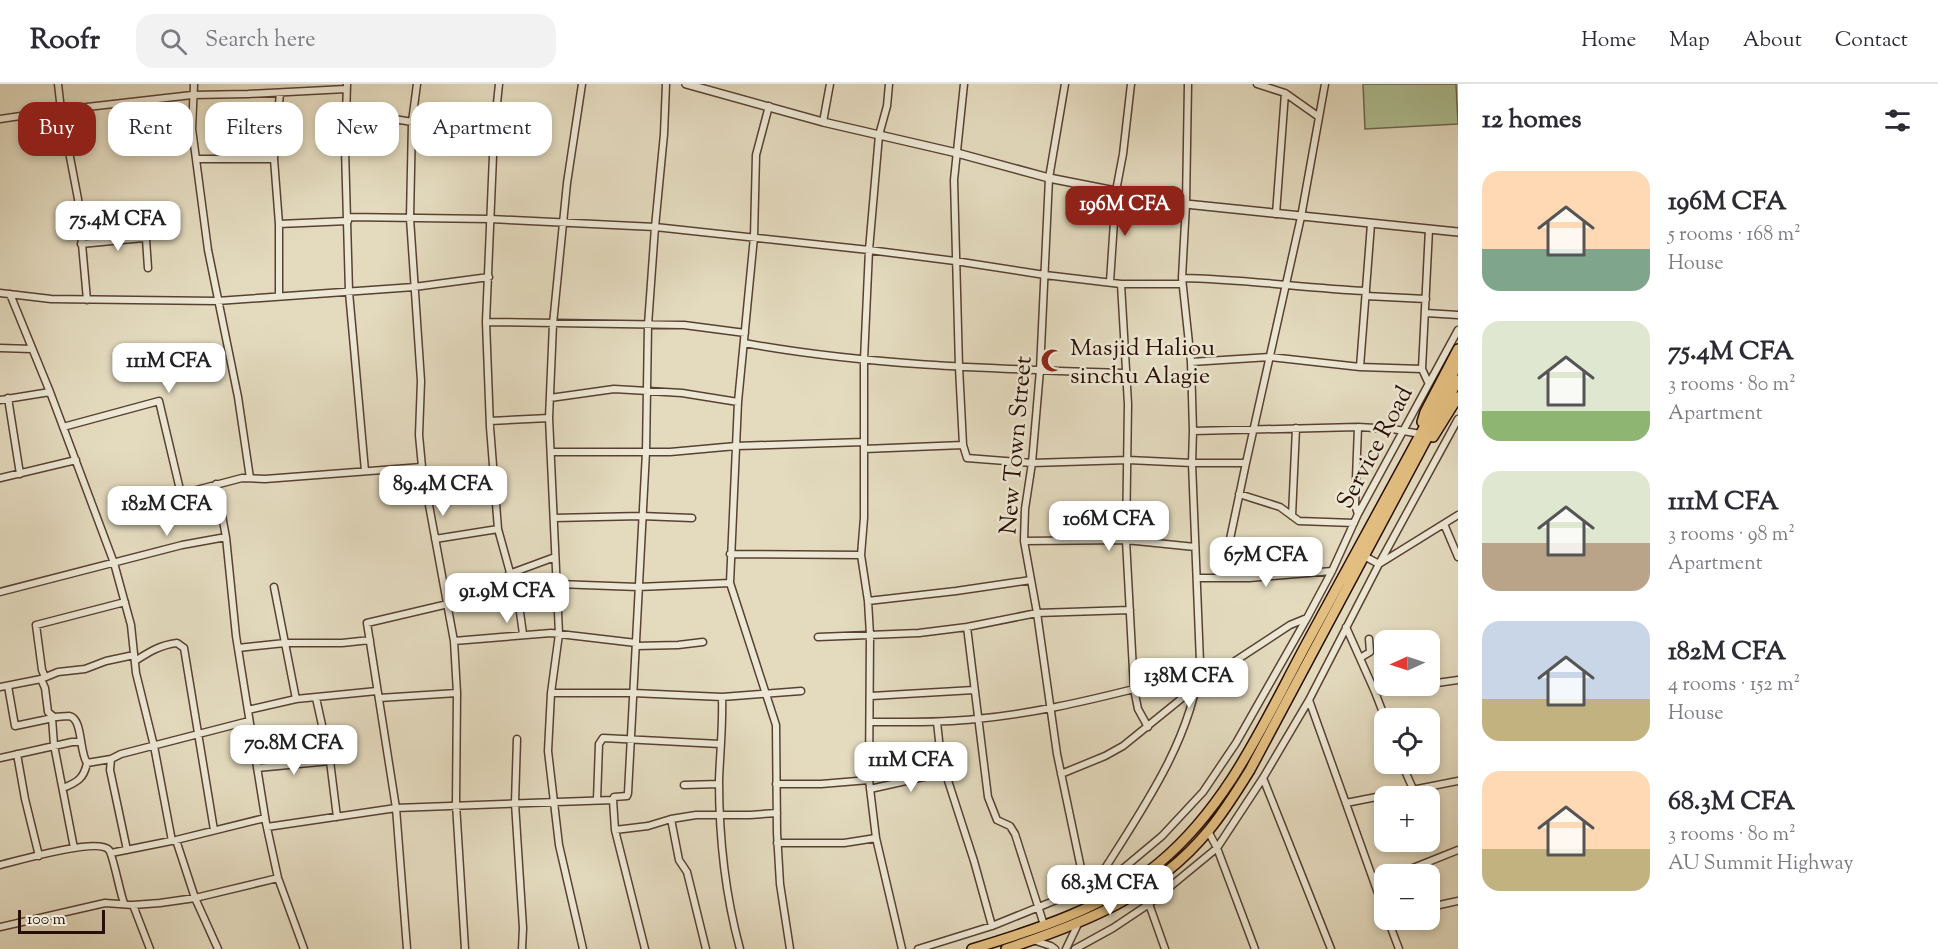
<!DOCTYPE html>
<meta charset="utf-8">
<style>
:root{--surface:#fff;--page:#f2f2f3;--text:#2b2b33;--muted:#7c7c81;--line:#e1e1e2;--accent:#8f2418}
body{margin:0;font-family:"Sorts Mill Goudy",serif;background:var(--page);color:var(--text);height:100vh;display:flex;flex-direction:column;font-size:22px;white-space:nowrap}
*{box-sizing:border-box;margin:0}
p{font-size:20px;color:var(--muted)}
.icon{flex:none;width:33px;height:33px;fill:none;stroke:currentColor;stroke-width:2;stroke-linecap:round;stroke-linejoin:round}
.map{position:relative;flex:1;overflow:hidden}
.side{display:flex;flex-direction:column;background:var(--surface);width:480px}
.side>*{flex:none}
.guide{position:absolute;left:18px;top:18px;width:570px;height:54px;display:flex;gap:12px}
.needle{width:39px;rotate:267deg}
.fabs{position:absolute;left:1374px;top:546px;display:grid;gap:12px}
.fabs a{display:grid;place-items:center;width:66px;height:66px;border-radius:12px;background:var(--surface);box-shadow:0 3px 9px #0003;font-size:30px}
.scale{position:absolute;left:18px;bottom:15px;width:87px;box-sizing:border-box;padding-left:6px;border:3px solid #290e03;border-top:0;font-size:16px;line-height:21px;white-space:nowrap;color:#290e03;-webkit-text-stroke:4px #ede8d5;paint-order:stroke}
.price{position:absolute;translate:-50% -51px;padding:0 14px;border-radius:12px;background:#fff;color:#222;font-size:20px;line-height:39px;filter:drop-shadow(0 2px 3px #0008)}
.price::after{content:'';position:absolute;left:50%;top:36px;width:18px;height:14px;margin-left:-9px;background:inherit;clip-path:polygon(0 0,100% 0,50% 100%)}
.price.active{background:var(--accent);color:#fff}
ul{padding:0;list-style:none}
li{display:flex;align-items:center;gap:18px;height:150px;padding:0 24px}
li span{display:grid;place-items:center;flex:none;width:168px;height:120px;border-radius:18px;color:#555}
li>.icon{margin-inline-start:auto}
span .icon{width:72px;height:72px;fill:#fffc;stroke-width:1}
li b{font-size:26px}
h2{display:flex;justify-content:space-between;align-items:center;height:72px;padding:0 24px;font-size:26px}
.tag{padding:0 21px;border-radius:18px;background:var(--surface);box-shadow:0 3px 9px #0003;font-size:21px;line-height:54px}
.tag.active{background:var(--accent);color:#fff}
header{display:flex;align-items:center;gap:36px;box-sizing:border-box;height:84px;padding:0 30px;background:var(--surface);border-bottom:2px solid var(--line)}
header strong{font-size:28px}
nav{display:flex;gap:33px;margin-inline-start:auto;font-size:21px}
.search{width:420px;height:54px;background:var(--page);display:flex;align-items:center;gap:15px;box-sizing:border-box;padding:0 21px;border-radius:18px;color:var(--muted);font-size:22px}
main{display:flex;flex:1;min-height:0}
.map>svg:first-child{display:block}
.pitch{fill:#afc196;stroke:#6c684c;stroke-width:1.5}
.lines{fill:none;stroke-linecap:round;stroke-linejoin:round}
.minor-casing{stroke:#584132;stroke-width:9}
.tertiary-casing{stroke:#584132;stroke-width:10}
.primary-casing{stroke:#290e03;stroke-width:12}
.minor{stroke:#ede8d5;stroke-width:6}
.tertiary{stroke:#ede8d5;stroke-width:7}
.primary{stroke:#e2be80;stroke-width:9}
.labels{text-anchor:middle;stroke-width:5;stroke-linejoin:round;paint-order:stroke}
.poi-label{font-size:24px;fill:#290e03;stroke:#ede8d5;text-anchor:start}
.street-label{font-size:24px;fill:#290e03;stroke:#ede8d5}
</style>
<header>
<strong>Roofr</strong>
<div class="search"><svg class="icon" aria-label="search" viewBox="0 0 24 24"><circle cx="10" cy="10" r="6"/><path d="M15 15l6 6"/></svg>Search here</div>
<nav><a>Home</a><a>Map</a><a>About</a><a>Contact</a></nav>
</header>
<main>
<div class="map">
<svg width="1458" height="865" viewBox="0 0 1458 865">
<rect width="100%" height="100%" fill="#e4dbbf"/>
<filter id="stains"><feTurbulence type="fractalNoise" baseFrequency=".00333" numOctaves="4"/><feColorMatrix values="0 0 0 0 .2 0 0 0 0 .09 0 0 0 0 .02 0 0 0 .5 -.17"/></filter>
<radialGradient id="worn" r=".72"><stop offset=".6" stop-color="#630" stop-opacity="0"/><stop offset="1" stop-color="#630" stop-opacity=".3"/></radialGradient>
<path class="pitch" d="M1363 0H1456L1458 40 1365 45Z"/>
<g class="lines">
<defs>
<path id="minor" d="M58 0 61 26 78 115 87 216
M194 0 192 45 208 166 238 313 250 394
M347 0 345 65 349 208 365 387
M417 0 412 38 410 134 421 297 419 351 422 383 454 557 457 609 456 720 465 865
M499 0 494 48 486 238 490 343 498 445 519 521 523 550
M582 0 567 99 553 240 549 334 559 550 551 609 548 667 559 761 583 865
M889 0 887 22 879 51 869 166 864 276V434L861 471 868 517 870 551 869 696 876 754 902 865
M964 0 954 96 959 283 963 361 967 374 1032 379 1128 376 1192 379H1246L1301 133 1325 0
M1065 0 1049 94 1040 286 1032 379 1025 425 1024 457 1037 529 1057 670 1082 789 1081 807 1101 817
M1257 0 1285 9 1319 33
M769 22 756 71 754 153 738 318 730 499 776 641 777 749 780 800 790 865
M347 27 412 38
M0 35 61 26 192 11 248 10 346 5
M412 35 494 48
M823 38 830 0
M196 75H274
M1276 130 1285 9
M348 133 490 135 655 143 869 166 955 177 1045 191 1121 200H1182
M279 140 348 137
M81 160 143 154 146 155 148 184
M1182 194C1244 195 1304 204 1366 207
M1110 198 1116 107 1123 70 1131 0
M1121 200 1128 320 1126 456 1134 605 1138 625 1148 643
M0 209 51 215 217 217 414 203 489 193
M10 210 50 308 114 479 131 541 136 589 154 662 172 757
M279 212V140L274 75 280 9
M1366 212 1426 215
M1426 229 1458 231
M486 238 684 241 745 249
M744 259C870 282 998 285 1126 289
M0 264 32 265
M1191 278 1270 273 1360 283 1422 285
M1360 283 1371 140
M1428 298 1422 285 1429 145
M8 314 20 390
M550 314 614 305 682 309 738 318
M0 316 50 308
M490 337 549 334
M63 343 159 317 181 410 242 394 265 395 422 383
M1193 347 1358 343 1393 345 1420 350
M864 365 963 361
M551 368H670L736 362 864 358
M0 394 76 376
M216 400 226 453 236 552 266 739 278 794 304 865
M1239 410 1280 423 1299 437 1354 439
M1358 430 1355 421 1358 343
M1292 432 1296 344
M554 434 641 432 692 434
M1444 440 1458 473
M435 455 498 445
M1024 457 1126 456 1195 463
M730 470 861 471
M1364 472 1379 480 1458 431
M509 490 555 473
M1222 493 1246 379
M1198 494H1249L1332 487
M557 500 638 503 730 499
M274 503 296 615
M0 508 182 461 226 453
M868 517 956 507 1031 496
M967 543 988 713 997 736 1010 742 1015 750 1044 841
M1346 543 1375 608 1385 634
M818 553 919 549 967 543 1037 529 1130 526
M454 557 551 549 636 559
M636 562 678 561 703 558
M238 564 285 559H342L370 556
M1360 574 1370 568 1369 555
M135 577C149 568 160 561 177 559L184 564 214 746
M45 593 42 586 36 541 125 518
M41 595 45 604 48 628 54 633C59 633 64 632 69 632 83 634 79 668 87 679 84 694 78 698 63 704
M1430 600 1458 596
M8 602 15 642 53 634
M0 603 41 595 58 588 85 585 106 577 134 571
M1375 608 1421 602
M551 609H633L722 613 801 607
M871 612 974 606
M722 613C723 641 720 669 719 696 719 754 725 810 740 865
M316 614 330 677 337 733
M379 614 457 609
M1309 616 1384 826
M248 626 296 615 377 607
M52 634 54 661 74 764
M870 638C906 638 941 639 976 635 1030 630 1082 618 1134 605
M937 638 941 675 974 777 992 842
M517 655 515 719 523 844 522 865
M17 670 25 715 39 772
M0 674 72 658H81
M111 675 110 686 127 766
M87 679 111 675 121 670 249 637
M1402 680 1413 705
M257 684 330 677
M1061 690 1105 672 1123 662 1197 602 1290 541 1307 534
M1263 694 1331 865
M776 700H821L869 696
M684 701 719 700
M870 705 946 688
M597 716 599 660 603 654 720 660
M1346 719 1458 697
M671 735 679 776 687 788 706 865
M267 743 396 724 613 716
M615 746 648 742 671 735 696 731H750L777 729
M1208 747 1217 764 1255 865
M176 756 195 814 218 865
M777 759H844L876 754
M111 769 176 756 265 734
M0 781C17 777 98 753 109 766 113 771 120 809 124 819
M1398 790 1458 766
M1095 800C1137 733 1192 658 1200 578L1192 379 1193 347 1191 278 1182 194 1186 120 1188 0
M1375 800 1384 796
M1149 820 1165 865
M133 821 150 865
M1430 823 1458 817
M1388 836 1399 865
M0 843 105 819 133 821 160 819 195 814 278 794
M1033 856 1051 862 1055 865
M407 865 396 724 367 539 448 520
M645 865 615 746 613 716 614 713 627 712 628 709 646 368 648 241 655 143 664 50 666 0
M918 865 992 842 1113 793 1162 752 1203 708 1236 659 1307 534 1332 487 1358 430 1458 246
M1066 865 1078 840
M1075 865 1113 844 1149 820 1217 764 1263 694 1309 616 1379 480 1458 335"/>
<path id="tertiary" d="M686 0 823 38 957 69 1049 94 1176 119 1458 148"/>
<path id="primary" d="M1422 338 1425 328 1458 265
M1433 353 1458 313
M972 865C1038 845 1105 824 1159 779 1230 720 1266 634 1309 555 1359 463 1409 372 1458 280
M1006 865C1084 839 1155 812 1209 746 1224 728 1237 707 1250 686L1458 296"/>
</defs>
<use href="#minor" class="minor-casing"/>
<use href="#tertiary" class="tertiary-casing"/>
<use href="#primary" class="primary-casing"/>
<use href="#minor" class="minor"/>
<use href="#tertiary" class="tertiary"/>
<use href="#primary" class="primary"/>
</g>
<defs>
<symbol id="mosque-bare" viewBox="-9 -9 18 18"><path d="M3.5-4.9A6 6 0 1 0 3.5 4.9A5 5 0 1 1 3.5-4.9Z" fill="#8f2418" stroke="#ede8d5" stroke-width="2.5" paint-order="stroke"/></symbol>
</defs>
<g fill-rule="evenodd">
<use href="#mosque-bare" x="1036" y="260" width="33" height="33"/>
</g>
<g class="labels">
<g class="poi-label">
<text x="1070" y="271">Masjid Haliou<tspan x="1070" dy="28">sinchu Alagie</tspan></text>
</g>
<g class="street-label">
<text transform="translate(1015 361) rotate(-85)" y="8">New Town Street</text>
<text transform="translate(1374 363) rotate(-62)" y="8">Service Road</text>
</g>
</g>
<rect width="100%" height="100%" filter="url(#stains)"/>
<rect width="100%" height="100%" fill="url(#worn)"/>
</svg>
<div class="fabs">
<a><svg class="needle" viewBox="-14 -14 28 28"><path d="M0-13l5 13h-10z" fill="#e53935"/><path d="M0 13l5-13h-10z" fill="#7c7c81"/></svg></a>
<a><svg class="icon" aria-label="locate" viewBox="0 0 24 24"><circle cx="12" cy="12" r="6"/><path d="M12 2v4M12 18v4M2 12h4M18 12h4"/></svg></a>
<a>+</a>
<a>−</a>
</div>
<div class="scale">100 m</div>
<b class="price active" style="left:1125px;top:153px">196M CFA</b>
<b class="price" style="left:118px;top:168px">75.4M CFA</b>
<b class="price" style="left:169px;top:310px">111M CFA</b>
<b class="price" style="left:443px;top:433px">89.4M CFA</b>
<b class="price" style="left:167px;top:453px">182M CFA</b>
<b class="price" style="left:1109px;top:468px">106M CFA</b>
<b class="price" style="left:1266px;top:504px">67M CFA</b>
<b class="price" style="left:507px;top:540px">91.9M CFA</b>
<b class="price" style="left:1189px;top:625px">138M CFA</b>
<b class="price" style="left:294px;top:692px">70.8M CFA</b>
<b class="price" style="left:911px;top:709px">111M CFA</b>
<b class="price" style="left:1110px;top:832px">68.3M CFA</b>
<div class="guide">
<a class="tag active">Buy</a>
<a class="tag">Rent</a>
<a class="tag">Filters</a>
<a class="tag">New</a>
<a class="tag">Apartment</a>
</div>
</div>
<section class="side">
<h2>12 homes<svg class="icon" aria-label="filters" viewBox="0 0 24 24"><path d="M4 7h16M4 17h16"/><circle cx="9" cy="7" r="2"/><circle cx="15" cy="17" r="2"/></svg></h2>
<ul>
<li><span style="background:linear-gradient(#ffd9b3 65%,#7fa58c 0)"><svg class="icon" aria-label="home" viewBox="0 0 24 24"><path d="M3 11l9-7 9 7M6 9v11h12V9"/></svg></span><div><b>196M CFA</b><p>5 rooms · 168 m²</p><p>House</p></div></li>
<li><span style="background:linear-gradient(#dfe7d0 75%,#8fb573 0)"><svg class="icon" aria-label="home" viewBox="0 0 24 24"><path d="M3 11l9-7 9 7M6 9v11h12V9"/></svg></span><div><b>75.4M CFA</b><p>3 rooms · 80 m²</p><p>Apartment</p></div></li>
<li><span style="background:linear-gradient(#dfe7d0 60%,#b9a48a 0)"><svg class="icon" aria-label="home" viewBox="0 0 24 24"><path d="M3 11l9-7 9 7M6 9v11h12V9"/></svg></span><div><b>111M CFA</b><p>3 rooms · 98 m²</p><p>Apartment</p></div></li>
<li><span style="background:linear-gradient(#c9d6e8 65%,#c2b280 0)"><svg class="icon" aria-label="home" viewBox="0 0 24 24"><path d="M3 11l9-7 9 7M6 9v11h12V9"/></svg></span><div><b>182M CFA</b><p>4 rooms · 152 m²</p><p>House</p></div></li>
<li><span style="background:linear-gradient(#ffd9b3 65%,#c2b280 0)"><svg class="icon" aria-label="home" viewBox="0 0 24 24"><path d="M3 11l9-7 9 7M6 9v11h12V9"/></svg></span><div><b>68.3M CFA</b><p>3 rooms · 80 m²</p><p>AU Summit Highway</p></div></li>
</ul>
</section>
</main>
